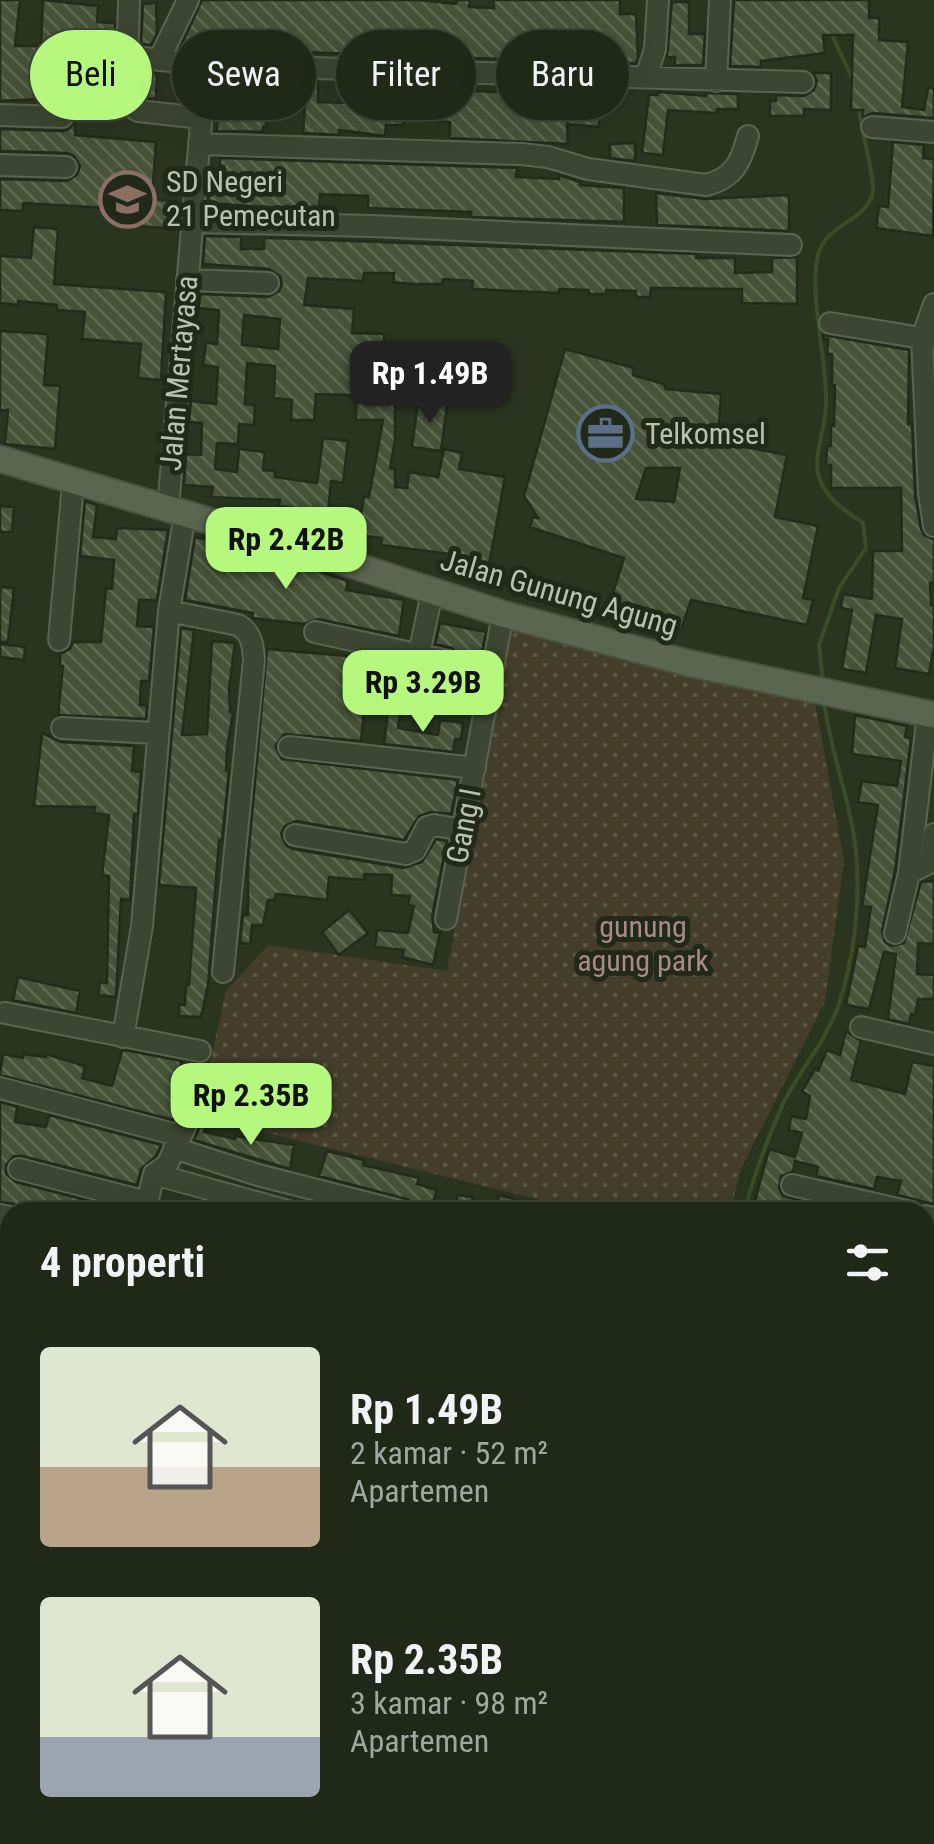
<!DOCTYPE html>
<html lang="id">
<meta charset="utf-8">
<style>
:root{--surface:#202817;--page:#283020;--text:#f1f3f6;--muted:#a2a6a1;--line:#3d4436;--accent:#b6f77d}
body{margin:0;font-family:"Roboto Condensed",sans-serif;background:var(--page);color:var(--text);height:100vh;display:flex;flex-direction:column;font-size:38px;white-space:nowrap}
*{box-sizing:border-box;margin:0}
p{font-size:32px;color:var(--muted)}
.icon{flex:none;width:55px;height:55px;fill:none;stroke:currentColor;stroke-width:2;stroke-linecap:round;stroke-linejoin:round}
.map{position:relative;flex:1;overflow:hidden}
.panel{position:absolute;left:0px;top:1202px;width:935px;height:642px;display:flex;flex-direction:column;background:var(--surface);border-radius:30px 30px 0 0;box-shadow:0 10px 40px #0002,0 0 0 2px var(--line)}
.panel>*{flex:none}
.top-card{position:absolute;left:30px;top:30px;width:875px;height:90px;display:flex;gap:20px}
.price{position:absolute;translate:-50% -85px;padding:0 22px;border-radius:20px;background:var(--accent);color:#111;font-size:32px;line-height:65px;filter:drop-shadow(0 2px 5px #0008)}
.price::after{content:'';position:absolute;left:50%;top:60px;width:30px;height:22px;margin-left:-15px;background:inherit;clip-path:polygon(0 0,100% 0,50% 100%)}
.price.selected{background:#222;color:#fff}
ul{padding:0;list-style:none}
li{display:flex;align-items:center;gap:30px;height:250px;padding:0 40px}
li span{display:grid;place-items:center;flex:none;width:280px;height:200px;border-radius:10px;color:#555}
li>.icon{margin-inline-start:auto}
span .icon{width:120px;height:120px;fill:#fffc;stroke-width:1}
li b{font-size:42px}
h2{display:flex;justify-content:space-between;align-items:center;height:120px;padding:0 40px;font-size:42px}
.tag{padding:0 35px;border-radius:45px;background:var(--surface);box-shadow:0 10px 40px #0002,0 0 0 2px var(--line);font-size:35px;line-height:90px}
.tag.selected{background:var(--accent);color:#111}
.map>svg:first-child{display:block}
.green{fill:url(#green-dots)}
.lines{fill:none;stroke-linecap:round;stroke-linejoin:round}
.stream{stroke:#3a4d26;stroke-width:4}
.building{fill:url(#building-back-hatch);stroke:#232c1a;stroke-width:2.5;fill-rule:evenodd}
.minor-casing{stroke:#5a6450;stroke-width:24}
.major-casing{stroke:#48523f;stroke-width:29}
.minor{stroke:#3c4632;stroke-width:20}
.major{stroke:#5b6650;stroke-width:25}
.labels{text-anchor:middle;stroke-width:10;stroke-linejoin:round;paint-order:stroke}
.poi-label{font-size:30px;fill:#b7c3ac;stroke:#212a18;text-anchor:start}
.street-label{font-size:30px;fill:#b7c3ac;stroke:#212a18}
.park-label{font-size:30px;fill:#a98983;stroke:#212a18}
</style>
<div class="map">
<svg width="934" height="1844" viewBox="0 0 934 1844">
<defs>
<pattern id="green-dots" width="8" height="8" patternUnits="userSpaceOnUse" patternTransform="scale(2.5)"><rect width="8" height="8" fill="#433d2a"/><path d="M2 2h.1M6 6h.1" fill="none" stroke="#5c5746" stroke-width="1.8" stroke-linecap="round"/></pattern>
<pattern id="building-back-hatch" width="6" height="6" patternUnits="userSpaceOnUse" patternTransform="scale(2.5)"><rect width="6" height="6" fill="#465338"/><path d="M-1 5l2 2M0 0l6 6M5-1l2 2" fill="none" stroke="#5e6a52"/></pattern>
</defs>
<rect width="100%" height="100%" fill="#2a351f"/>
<path class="green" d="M510 628 815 702 844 861 825 1002 741 1169 730 1212H590L198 1116 226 991 268 945 447 971Z"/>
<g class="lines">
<path class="stream" d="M832 35 853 80
M823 682 819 645 839 588 866 548 863 523C844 510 823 497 818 473 814 453 826 426 826 405 828 364 807 288 819 252 828 223 867 222 873 191 875 179 861 128 859 109
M744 1212C754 1176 767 1139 783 1104 800 1069 825 1044 839 1004 854 958 861 900 856 852 851 801 830 752 824 701
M0 1726 10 1729"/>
</g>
<path class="building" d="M0 0H20L15 46H41L43 0 98 6 97 22 115 23 114 38 108 37 107 70 58 68V98L0 101Z
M202 0H419L456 4 457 0H470L469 7 494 8 493 0H620V14H636L638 58 636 63H620V50H591V60L559 61 180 48Z
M734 0H869V18H879V40L908 42 902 107 924 110 928 88H934V118L873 113 863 117V110H851L853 35H823L825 53 761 61V67L730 66Z
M672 2H689V34H705L703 65H675V57H667Z
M156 3 157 33 151 45 141 44 143 4Z
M146 72 157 73 156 99 143 98Z
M813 73H831V110L804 109V116H770V101H776V95L804 96 814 90 817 81Z
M219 79 318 82V102L352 103 356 83 412 87V104H438L439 90 451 91V86H472V91L497 92V87L580 89V98L601 101 599 127 567 124 568 144 450 138V122L403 121V125H386L385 136 339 130V135L303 133 306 94 265 93 266 127H263V132L217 131Z
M658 92 706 96V93L738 94V109H717V113L668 110 663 155 642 153 649 95H658Z
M61 94 90 95 89 113 75 114 70 106 61 103Z
M75 121V135L156 142 152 199 179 202 177 229 122 225 124 209 23 203V211L0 210V179L67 181 77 175 80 166 74 156 67 153 0 151V129L63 131 69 129Z
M893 142 924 145 923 158 934 159 933 236 876 228 879 206 888 207Z
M635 143V161L610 158V144Z
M220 158 517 168 516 177 559 179V175L580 182V185L624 188V222L471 217V212L368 208V196L320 194 319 211 208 203 209 190 222 192 224 166H220Z
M656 193 705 199 789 195V231L657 225Z
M34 227 58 229 54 284 166 292 161 380 138 378 141 344 82 339 85 312 57 310V305L18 301V305L0 303V256L31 258Z
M205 236 241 237V249H264V238H272L697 254 696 258H735V273L772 272V258L797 257V304L742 303V289L651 288 650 297H636V291L606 290V294H589V290L559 289V293L472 289 473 281 443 279 442 284H412L393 282 394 273H364L363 281 308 278 304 305 354 309 352 333 384 334V352H392L393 373H353L352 395 316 394 314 420H291L292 400 274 398 275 366 247 363 245 404 255 405 254 425 239 424 238 444 217 443 215 469 237 472 239 449 265 452 263 470 275 471V477L317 483 323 438 348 441 343 483 331 481 328 513 335 514 331 532 305 526 309 510 279 506 280 500 211 497 213 487 184 485 186 454 201 455 202 423 189 422 191 401 216 404 218 367 203 365 206 343 217 344 219 310 199 308 200 294 268 297 279 291 282 284 280 276 269 269 203 264ZM244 315 280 319 278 349 242 345Z
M0 331 48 334 44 385 60 386 55 449 5 444 8 410H0Z
M823 335 909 350 908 424H912L915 495 921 529 924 535 934 540V583H930L931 605H934V646L929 674 895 668 902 619 876 615 866 673 842 669 852 610 841 608 843 594 872 599 873 551H902L901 488H831V465H826L827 446H831V426H834L835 385H832V354H827L828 339H823Z
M565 349 634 368 633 375 664 384 666 389 721 394 718 442 787 455 775 517 818 526 803 598 813 600 807 625 691 600 681 630 607 612 624 558 530 527 533 517 538 518 524 496ZM646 468H680L674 502 636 499Z
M389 389H395V440L390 468 395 469V487L407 488 409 472 438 477 444 449 462 453 459 469 505 477 487 576 463 571 466 556 381 545 382 538 358 535 364 496 369 497 383 420H356V403H387Z
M418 402 447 405 441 451 412 447Z
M85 501 97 505 93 537 116 539 117 528 168 530 157 600H139L137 626 154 627 149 681H141L140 705 147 706 146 719 58 715 63 666H60V654L70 649 73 642H101L106 588 112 589 114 560 80 556Z
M0 506 14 507 12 532H0Z
M204 536 224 542 220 563 259 569V567L266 568 269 555 348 581 346 590 404 600 399 636 318 619 304 624 252 618 253 613 185 600 195 537 204 539Z
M0 587 14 588 8 642H0Z
M440 623 486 632 480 661 461 657 452 648 435 644Z
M181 628 194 630 182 735 207 734 212 641 235 643 229 689 230 712 233 713 227 748 226 771H229L222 840H219L208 985 201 1017 179 1016V1005H185L186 985H189L196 888 159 885Z
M0 644 25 647 24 660 0 657Z
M267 649 369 658 367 683 389 686 386 714 364 712 361 741 284 734 275 746 282 759 458 780 451 814 431 812 419 816 404 840 296 821 285 826 281 834 286 845 293 849 404 868 422 862 436 839 447 841 432 916 434 932 440 933 433 965 402 957 404 950 375 947 377 930 408 933 414 906 408 905 410 896 391 895 392 875 364 874V880L329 877 327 900 276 894 275 900H268L263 925H252L250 944 240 943 243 915H248V859Z
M388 712 400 714 398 728 438 735 440 720 463 723 461 739H455L453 752 384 744Z
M855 715 907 726 905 737 911 738 895 871 882 931 885 942 891 946 904 943 921 882 934 881V944L918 943 917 974 934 975V999H918L915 1015 911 1014 909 1024 888 1019 896 954 884 952 869 1009 846 1005 858 946 865 947 871 907 862 906 878 805 858 802 862 781 897 786 901 761 852 754Z
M42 733 61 742 134 746 132 771 141 772 138 814H134L130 900 121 899 116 997 98 995 100 982 107 983 109 876 102 875 109 815 94 813 95 807 34 806Z
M349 910 368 933 339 955 322 932Z
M18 977 80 991 76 1013 13 1000Z
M846 1031 861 1041 851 1080 905 1094 912 1062 934 1066V1204L897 1195 901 1181 877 1177 874 1189 816 1176 818 1167 795 1161 793 1172 781 1176 779 1188 783 1196 802 1201 801 1212H752L769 1149 795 1157 802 1133 789 1130 791 1116 806 1119 810 1096 802 1091 815 1069 818 1071 827 1050 840 1055Z
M125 1050 181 1061 176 1091 185 1092 173 1120 0 1075 3 1054 23 1058V1054L46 1057V1054L85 1066 82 1078 112 1086 122 1051Z
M0 1102 17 1107 15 1122 46 1127 49 1115 161 1145 156 1156 141 1169 137 1185 22 1156H14L6 1165V1174L16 1182 132 1212 112 1209 111 1212H23L14 1204 0 1202Z
M200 1126 206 1128 204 1132 235 1139V1136L294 1145 290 1169 194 1140Z
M327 1151 364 1160 363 1165 419 1178 417 1184 437 1190 430 1210 406 1199 319 1176Z
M457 1195 473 1197 472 1203 493 1212H455Z
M499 1195 548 1209 547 1212H507L495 1209Z"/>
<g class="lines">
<defs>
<path id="minor" d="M129 0 126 103 138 111 201 118
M126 56 206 65 803 82
M159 60 188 0
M646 77 655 49 658 0
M716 81 720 0
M0 115 62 117
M872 127 934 132
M199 144 521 154 548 157 588 169 706 185C734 178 741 162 748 136
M0 165 66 167
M193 222 372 226 791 245
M187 280 268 283
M934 304 922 338H934
M830 323 922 338 929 493 934 526
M168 508 206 65
M169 611 238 625C252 633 253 645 254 660L223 972
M315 632 448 661
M59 640 73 484
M419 654 432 593
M62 728 156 733
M289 747 475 768
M295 835 406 854 415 850 427 827 434 825 463 830
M909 873 931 862 934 834
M446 919 503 614
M895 933 909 873 928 714
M5 1013 200 1051
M861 1027 934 1044
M123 1037 142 926 169 611 185 514
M0 1088 181 1136 167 1165 154 1174 145 1212
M181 1136 197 1098
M174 1148 258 1175 403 1212
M19 1169 147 1202
M154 1174 292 1212
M792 1185 911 1212
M0 1215 10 1217
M925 1216 934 1218
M925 1253 934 1255
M0 1273 10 1275
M925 1386 928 1376
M0 1408 10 1369
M925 1486 934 1487
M0 1517 3 1506
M925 1611 934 1614
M0 1713 10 1715
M925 1715 934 1716
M164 1844 166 1835
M304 1844 307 1835
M607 1844 611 1835
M701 1844 702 1835
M930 1844 934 1796"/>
<path id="major" d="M0 459 298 547 503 614 688 663 934 715"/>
</defs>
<use href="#minor" class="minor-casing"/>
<use href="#major" class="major-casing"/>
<use href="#minor" class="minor"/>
<use href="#major" class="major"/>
</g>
<defs>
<symbol id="school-ring" viewBox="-11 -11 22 22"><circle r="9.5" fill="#212a18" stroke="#8d6e63" stroke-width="1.5"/><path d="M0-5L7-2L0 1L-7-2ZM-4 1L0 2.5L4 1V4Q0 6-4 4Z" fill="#8d6e63"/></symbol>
<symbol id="office-ring" viewBox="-11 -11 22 22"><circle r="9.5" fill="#212a18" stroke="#5c6f8a" stroke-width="1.5"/><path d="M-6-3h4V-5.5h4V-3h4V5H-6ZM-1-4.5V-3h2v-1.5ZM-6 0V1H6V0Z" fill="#5c6f8a"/></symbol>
</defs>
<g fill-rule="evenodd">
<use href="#school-ring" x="96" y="168" width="63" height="63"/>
<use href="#office-ring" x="574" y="402" width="63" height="63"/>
</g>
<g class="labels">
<g class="poi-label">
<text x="166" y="192">SD Negeri<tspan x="166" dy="34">21 Pemecutan</tspan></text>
<text x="645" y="444">Telkomsel</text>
</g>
<g class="street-label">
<text transform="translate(179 373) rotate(-85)" y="10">Jalan Mertayasa</text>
<text transform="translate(559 593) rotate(16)" y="10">Jalan Gunung Agung</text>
<text transform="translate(464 826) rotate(-79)" y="10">Gang I</text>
</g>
<g class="park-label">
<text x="643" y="937">gunung<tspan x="643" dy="34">agung park</tspan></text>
</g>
</g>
</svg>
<b class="price selected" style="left:430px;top:426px">Rp 1.49B</b>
<b class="price" style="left:286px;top:592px">Rp 2.42B</b>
<b class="price" style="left:423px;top:735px">Rp 3.29B</b>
<b class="price" style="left:251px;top:1148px">Rp 2.35B</b>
<div class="top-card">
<a class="tag selected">Beli</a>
<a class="tag">Sewa</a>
<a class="tag">Filter</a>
<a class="tag">Baru</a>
</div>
<section class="panel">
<h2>4 properti<svg class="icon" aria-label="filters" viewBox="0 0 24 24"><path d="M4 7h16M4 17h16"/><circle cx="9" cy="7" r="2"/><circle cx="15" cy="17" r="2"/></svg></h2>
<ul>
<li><span style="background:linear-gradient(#dfe7d0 60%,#b9a48a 0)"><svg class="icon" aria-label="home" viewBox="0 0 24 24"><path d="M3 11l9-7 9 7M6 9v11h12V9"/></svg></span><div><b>Rp 1.49B</b><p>2 kamar · 52 m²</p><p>Apartemen</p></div></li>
<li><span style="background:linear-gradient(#dfe7d0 70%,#9aa5b1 0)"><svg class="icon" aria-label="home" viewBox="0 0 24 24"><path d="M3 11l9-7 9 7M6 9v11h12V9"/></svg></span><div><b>Rp 2.35B</b><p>3 kamar · 98 m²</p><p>Apartemen</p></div></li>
</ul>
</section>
</div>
